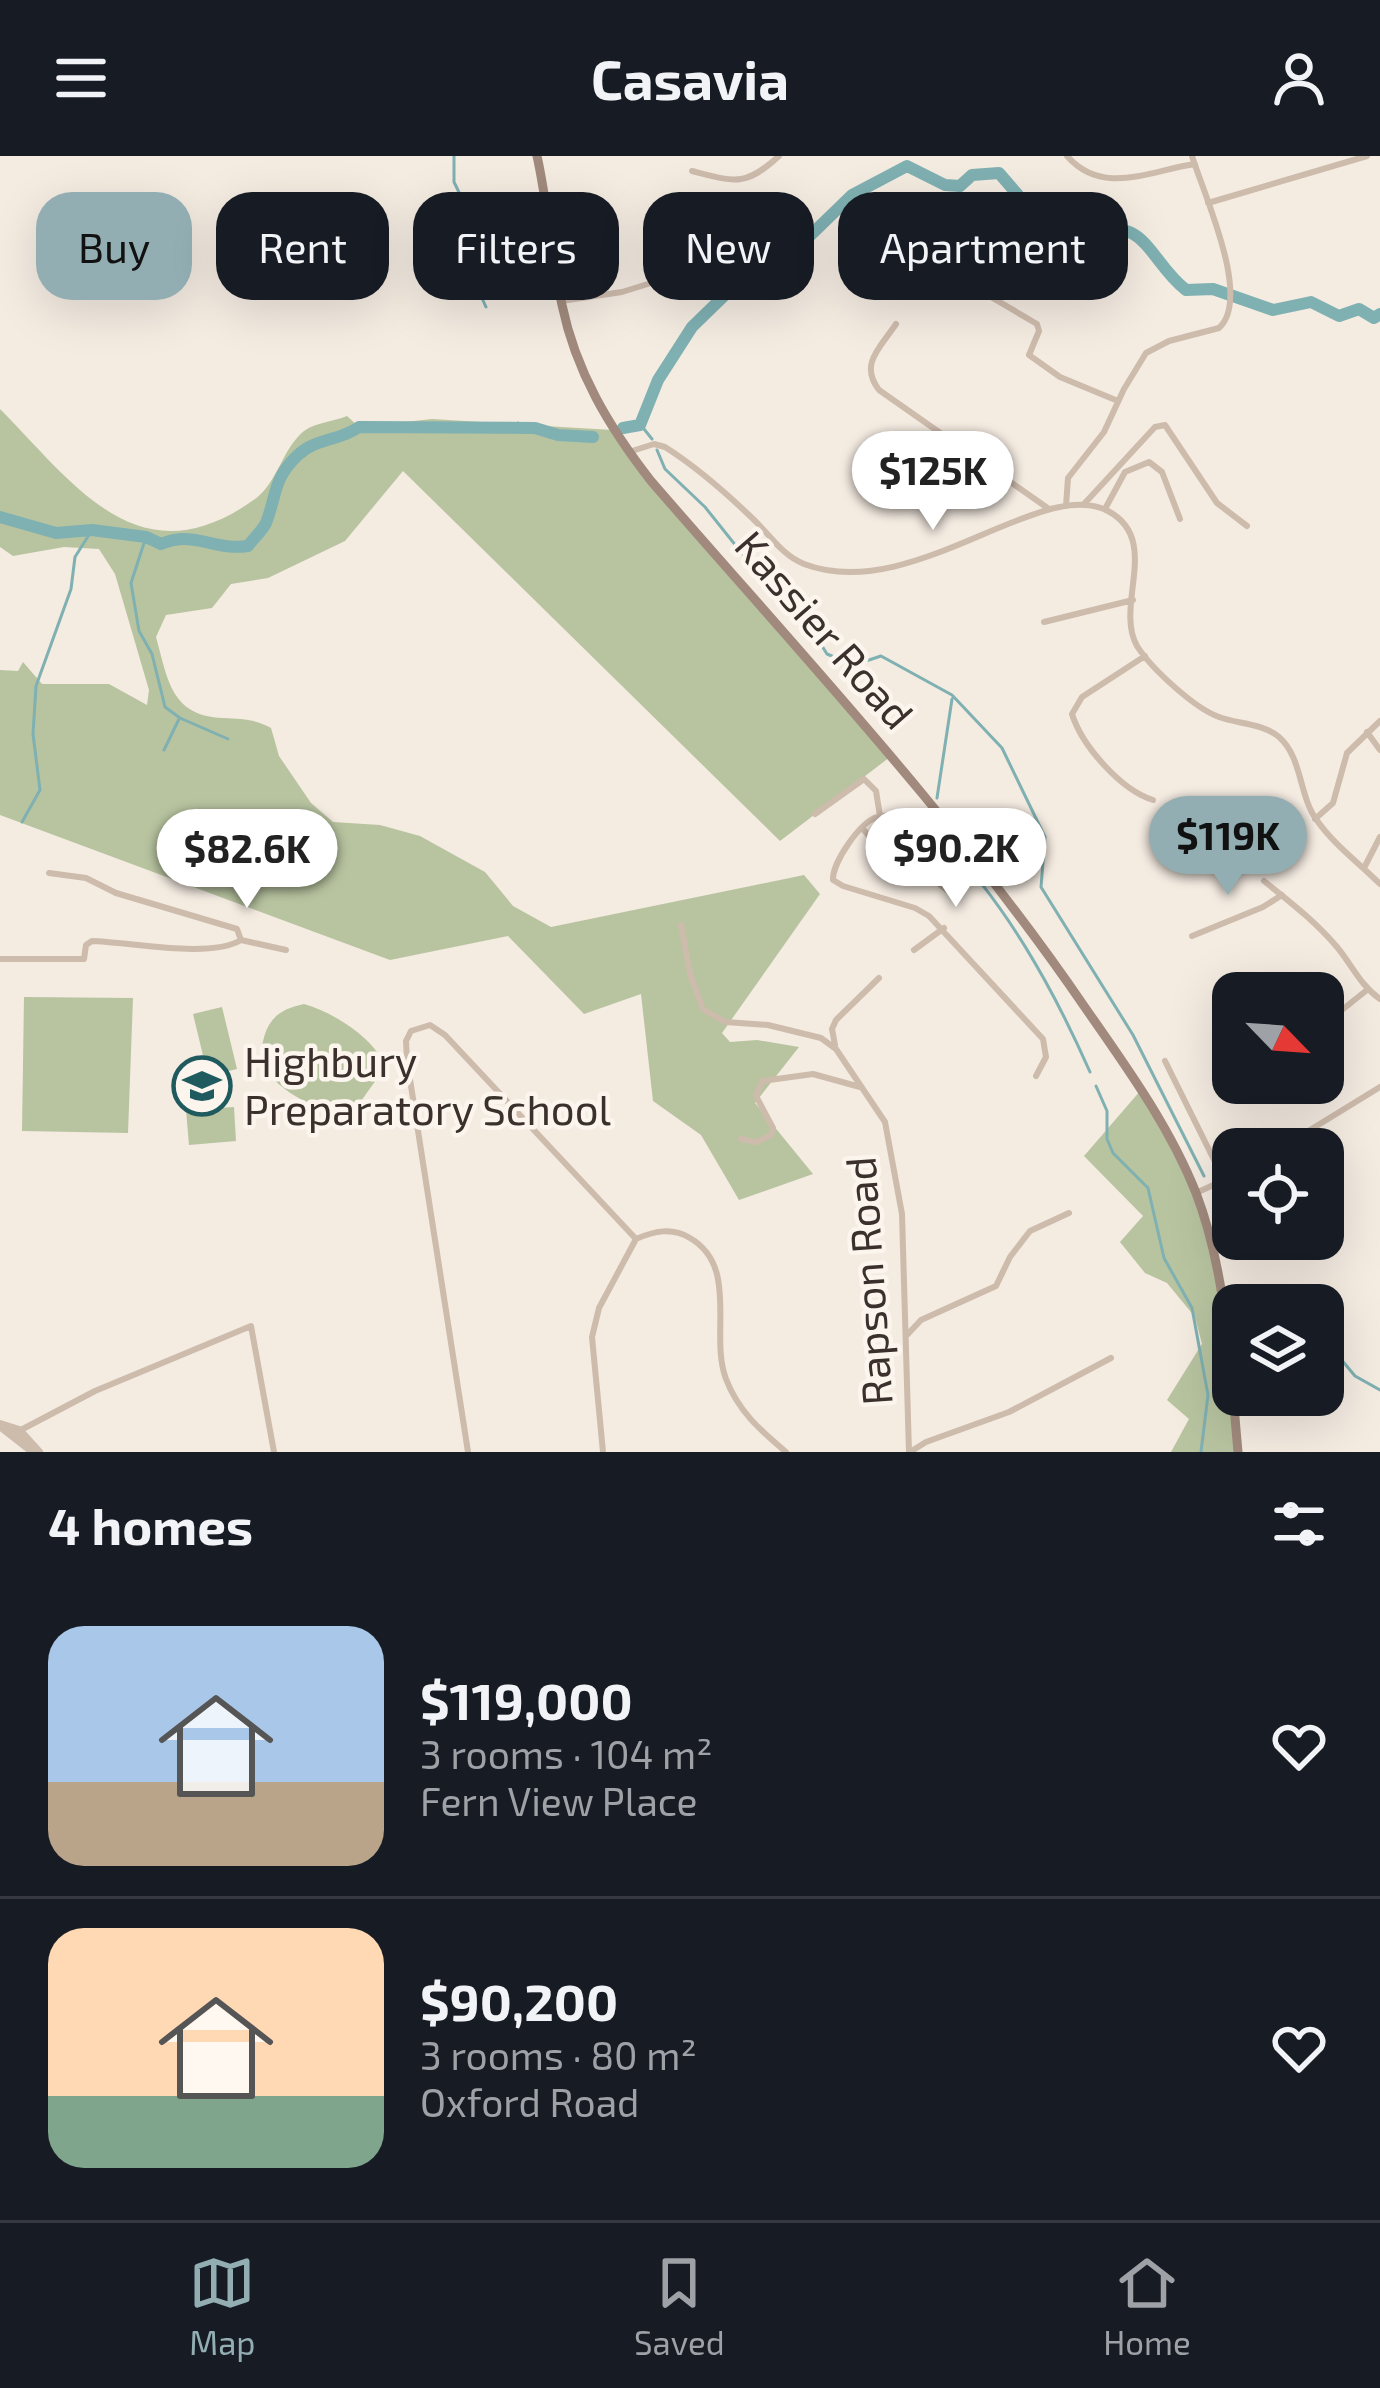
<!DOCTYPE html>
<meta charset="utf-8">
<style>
:root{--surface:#171b24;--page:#242831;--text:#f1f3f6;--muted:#9ea1a6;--line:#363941;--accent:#92aeb2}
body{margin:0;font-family:"Exo 2",sans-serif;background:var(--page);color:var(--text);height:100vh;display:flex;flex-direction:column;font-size:45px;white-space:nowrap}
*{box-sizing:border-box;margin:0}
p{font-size:39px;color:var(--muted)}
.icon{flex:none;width:66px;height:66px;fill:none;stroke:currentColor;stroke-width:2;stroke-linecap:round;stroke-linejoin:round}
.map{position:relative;height:1296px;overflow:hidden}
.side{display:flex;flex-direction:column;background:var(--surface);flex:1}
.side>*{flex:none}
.hud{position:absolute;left:36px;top:36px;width:1308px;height:108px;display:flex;gap:24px}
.needle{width:78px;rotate:115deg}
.buttons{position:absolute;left:1212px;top:816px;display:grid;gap:24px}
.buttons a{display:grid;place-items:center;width:132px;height:132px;border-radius:24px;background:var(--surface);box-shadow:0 12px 48px #0002;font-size:60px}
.price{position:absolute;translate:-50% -102px;padding:0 27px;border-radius:42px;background:#fff;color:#222;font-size:39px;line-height:78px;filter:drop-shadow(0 3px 6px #0008)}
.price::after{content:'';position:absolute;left:50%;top:72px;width:36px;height:27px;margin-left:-18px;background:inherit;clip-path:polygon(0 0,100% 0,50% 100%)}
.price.active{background:var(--accent);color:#111}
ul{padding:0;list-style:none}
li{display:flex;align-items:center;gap:36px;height:300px;padding:0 48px}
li+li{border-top:3px solid var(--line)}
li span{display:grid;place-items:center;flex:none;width:336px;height:240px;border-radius:36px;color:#555}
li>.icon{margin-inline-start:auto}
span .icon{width:144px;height:144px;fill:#fffc;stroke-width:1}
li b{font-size:51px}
h2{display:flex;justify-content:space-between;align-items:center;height:144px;padding:0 48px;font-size:51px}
.chip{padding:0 42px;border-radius:36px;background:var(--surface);box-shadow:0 12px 48px #0002;font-size:42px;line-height:108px}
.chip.active{background:var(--accent);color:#111}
header{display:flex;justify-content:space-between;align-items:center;height:156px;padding:0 48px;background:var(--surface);font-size:54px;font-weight:700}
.dock{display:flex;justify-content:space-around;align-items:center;height:168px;border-top:3px solid var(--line);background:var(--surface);font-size:33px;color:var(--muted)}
.dock a{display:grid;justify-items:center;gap:6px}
.dock .active{color:var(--accent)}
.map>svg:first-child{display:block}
.green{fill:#b8c4a0}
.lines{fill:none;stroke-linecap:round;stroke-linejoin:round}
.stream{stroke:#7fb0b2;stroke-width:3}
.river{stroke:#7fb0b2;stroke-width:12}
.minor{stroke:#cdbbac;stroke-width:6}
.tertiary{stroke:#cdbbac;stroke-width:8}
.secondary{stroke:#a18a7d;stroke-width:9}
.labels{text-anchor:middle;stroke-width:9;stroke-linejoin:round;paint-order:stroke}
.street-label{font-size:42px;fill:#3b302b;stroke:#fbf5ee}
.poi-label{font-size:42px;fill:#3b302b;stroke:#fbf5ee;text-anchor:start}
</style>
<header><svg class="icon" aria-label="menu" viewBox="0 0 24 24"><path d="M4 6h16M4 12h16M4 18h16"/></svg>Casavia<svg class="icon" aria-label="person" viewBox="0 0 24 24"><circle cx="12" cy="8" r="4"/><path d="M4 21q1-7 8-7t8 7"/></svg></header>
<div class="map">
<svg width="1380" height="1296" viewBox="0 0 1380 1296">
<rect width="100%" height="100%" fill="#f4ebe1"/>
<path class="green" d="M0 253C76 330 140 426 255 343 278 326 282 293 304 275 316 266 333 266 347 260L359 271 432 263 612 274 890 601 780 685 403 315 345 385 268 422 231 428 212 452 166 459 156 481C168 524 171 560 223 562 242 563 255 563 271 572L279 600 311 647 333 666 380 669 420 680 485 716 513 750 551 771 804 719 820 738 722 877 730 886 757 884 799 891 755 947 813 1018 739 1044 701 979 653 945 641 838 584 858 508 780 390 804 0 659V514L18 515 23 506 42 528H109L147 549 149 534 115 418 99 393 64 391 13 400 0 391Z
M24 841 133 842 128 977 22 975Z
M304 848C329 855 362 875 377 896L376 924 354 955C322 962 276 933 260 907 263 873 269 855 304 848Z
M222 851 237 913 208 920 193 858Z
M1141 934 1184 1010 1215 1102 1238 1296H1171L1189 1263 1167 1244 1202 1188 1195 1161 1167 1127 1145 1117 1120 1086 1143 1060 1084 1000Z
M234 951 236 985 189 989 186 954Z"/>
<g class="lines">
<path class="stream" d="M454 0V26L482 84 476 129 486 151
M906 12 907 10
M518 267 519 274
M640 268 652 283
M657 294 665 313 705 351 764 425 799 453 827 498 854 509 881 500 952 539 1002 592 1045 681 1041 731 1133 879 1204 1020
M146 381 131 427 139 475 152 498 165 551 180 562 228 583
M164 594 179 563
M937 642 952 543
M22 666 40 634 33 578 36 530 71 433 75 401 92 374
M939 679C1005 746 1052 830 1090 916
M1096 930 1107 955V983L1113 997 1148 1032 1164 1102 1192 1152 1208 1239 1201 1296
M1265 1083 1268 1091
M1307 1140 1312 1149
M1323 1165 1332 1175 1330 1190 1355 1220 1380 1234"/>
<path class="river" d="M623 272 640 269 658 224 692 171 729 135 788 101 852 39 907 10 945 29 960 30 972 19 999 17 1018 39 1046 97 1067 106 1081 81C1146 53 1147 104 1186 134L1213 133 1273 154 1311 146 1339 160 1359 153 1374 162 1380 158
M0 361 56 377 92 374 146 381 161 388C196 374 213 395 248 390 253 383 262 375 266 367 277 339 273 322 298 299 316 282 340 285 359 271L535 272 558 279 593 281"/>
<path class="minor" d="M1067 0C1103 41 1151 14 1195 8
M692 15C735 26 745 31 779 0
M1208 47 1367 0
M966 137 968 130 974 131 1037 168 1039 175 1029 199 1060 221 1118 245
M561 145 622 136 667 122
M896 168C880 192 859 208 879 234L1049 353
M629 296 654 288 665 291C695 310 725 336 750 360 768 376 781 399 804 408 912 449 1041 319 1108 355 1162 384 1114 449 1137 490 1151 512 1194 552 1219 561 1238 568 1262 567 1279 581 1302 601 1299 639 1316 663 1333 688 1359 707 1380 728
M1084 348 1155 271 1165 269 1217 347 1247 370
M1066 350 1068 322 1104 276 1124 233 1146 197 1169 185 1219 172C1252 142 1204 39 1192 0
M1105 353 1125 316 1149 306 1162 316 1180 363
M1044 466 1133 444
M1145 500 1082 541 1072 558C1082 590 1121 634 1153 644
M1367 576 1380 594
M815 658 864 623 876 635 880 660
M943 662C906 680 899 654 877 661 860 666 832 707 833 724L843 730 915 752 929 760 1043 883 1046 901 1036 920
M1315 663 1333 647 1347 597 1380 565
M863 673 891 706 929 720 957 742
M1364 712 1380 681
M1264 725C1290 746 1315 765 1337 791 1352 809 1360 829 1380 843
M681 769 690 818 703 853 725 866 768 869 821 882 836 893 885 966 902 1058 909 1296
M1192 780 1263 751 1282 739
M241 784 286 794
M914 794 944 772
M0 803H84L86 789 92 785C130 786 210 803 241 784L237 773 116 737 86 722 49 717
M1333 861 1367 834
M835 889 832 873 836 864 879 822
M1165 905 1224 1024
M741 983 757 986 771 979 773 972 756 940 762 925 813 918 860 931
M1279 993 1380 931
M1196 1037 1233 1020
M636 1083C654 1075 672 1071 690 1082 740 1111 709 1179 726 1223 738 1255 761 1275 786 1296
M907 1179 921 1164 996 1130 1010 1101 1030 1075 1069 1057
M17 1276 95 1235 251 1170 274 1296
M468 1296 407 904 406 885 411 875 430 869 445 879 636 1083
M603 1296 592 1181 599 1152 636 1083
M910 1296 926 1286 1009 1256 1111 1202"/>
<path class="tertiary" d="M0 1268 19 1274 39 1296
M1 1271 33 1296"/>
<path class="secondary" d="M537 0C548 49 551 100 562 149 576 216 609 271 651 325 799 496 956 663 1084 850 1125 909 1169 969 1196 1037 1227 1118 1230 1210 1238 1296"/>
</g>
<defs>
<symbol id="school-ring" viewBox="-11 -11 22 22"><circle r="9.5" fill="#fbf5ee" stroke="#1f5a5e" stroke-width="1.5"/><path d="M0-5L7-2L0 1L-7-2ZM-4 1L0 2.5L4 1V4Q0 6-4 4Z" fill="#1f5a5e"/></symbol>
</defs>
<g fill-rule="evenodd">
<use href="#school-ring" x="169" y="897" width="66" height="66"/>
</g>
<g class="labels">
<g class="street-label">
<text transform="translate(824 474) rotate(49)" y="15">Kassier Road</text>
<text transform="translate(869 1125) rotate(-94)" y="15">Rapson Road</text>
</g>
<g class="poi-label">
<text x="244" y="921">Highbury<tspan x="244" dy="48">Preparatory School</tspan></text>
</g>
</g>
</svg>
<div class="buttons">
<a><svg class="needle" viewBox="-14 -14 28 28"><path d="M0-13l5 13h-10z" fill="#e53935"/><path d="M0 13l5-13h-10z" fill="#9ea1a6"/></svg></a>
<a><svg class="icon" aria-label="locate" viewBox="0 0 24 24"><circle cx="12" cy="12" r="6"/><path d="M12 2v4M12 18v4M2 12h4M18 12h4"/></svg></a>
<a><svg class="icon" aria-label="layers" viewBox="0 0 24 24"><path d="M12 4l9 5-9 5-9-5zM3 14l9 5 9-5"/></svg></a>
</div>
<b class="price" style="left:933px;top:377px">$125K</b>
<b class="price active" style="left:1228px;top:742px">$119K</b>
<b class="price" style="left:956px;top:754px">$90.2K</b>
<b class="price" style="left:247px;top:755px">$82.6K</b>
<div class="hud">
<a class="chip active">Buy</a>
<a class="chip">Rent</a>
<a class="chip">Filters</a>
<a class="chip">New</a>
<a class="chip">Apartment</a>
</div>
</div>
<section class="side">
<h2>4 homes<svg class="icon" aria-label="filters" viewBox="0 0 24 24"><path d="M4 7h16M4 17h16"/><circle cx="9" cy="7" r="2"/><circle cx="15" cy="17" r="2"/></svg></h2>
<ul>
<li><span style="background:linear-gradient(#a9c7e8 65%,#b9a48a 0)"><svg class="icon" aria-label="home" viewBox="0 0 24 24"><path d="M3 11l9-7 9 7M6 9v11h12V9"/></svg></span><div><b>$119,000</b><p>3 rooms · 104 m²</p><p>Fern View Place</p></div><svg class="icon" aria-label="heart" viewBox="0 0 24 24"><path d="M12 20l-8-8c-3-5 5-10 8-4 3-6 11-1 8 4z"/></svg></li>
<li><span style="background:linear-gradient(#ffd9b3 70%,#7fa58c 0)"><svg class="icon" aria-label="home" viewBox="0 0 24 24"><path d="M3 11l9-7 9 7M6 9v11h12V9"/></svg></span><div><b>$90,200</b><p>3 rooms · 80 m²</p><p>Oxford Road</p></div><svg class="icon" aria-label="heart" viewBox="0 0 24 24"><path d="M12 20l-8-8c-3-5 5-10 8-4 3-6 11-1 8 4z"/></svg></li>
</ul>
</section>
<nav class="dock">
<a class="active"><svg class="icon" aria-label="map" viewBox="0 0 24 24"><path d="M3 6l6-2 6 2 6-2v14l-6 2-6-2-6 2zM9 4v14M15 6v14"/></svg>Map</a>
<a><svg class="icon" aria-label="saved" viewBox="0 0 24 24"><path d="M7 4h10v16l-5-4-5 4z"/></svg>Saved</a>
<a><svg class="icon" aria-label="home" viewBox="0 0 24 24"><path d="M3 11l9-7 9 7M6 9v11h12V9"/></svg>Home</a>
</nav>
